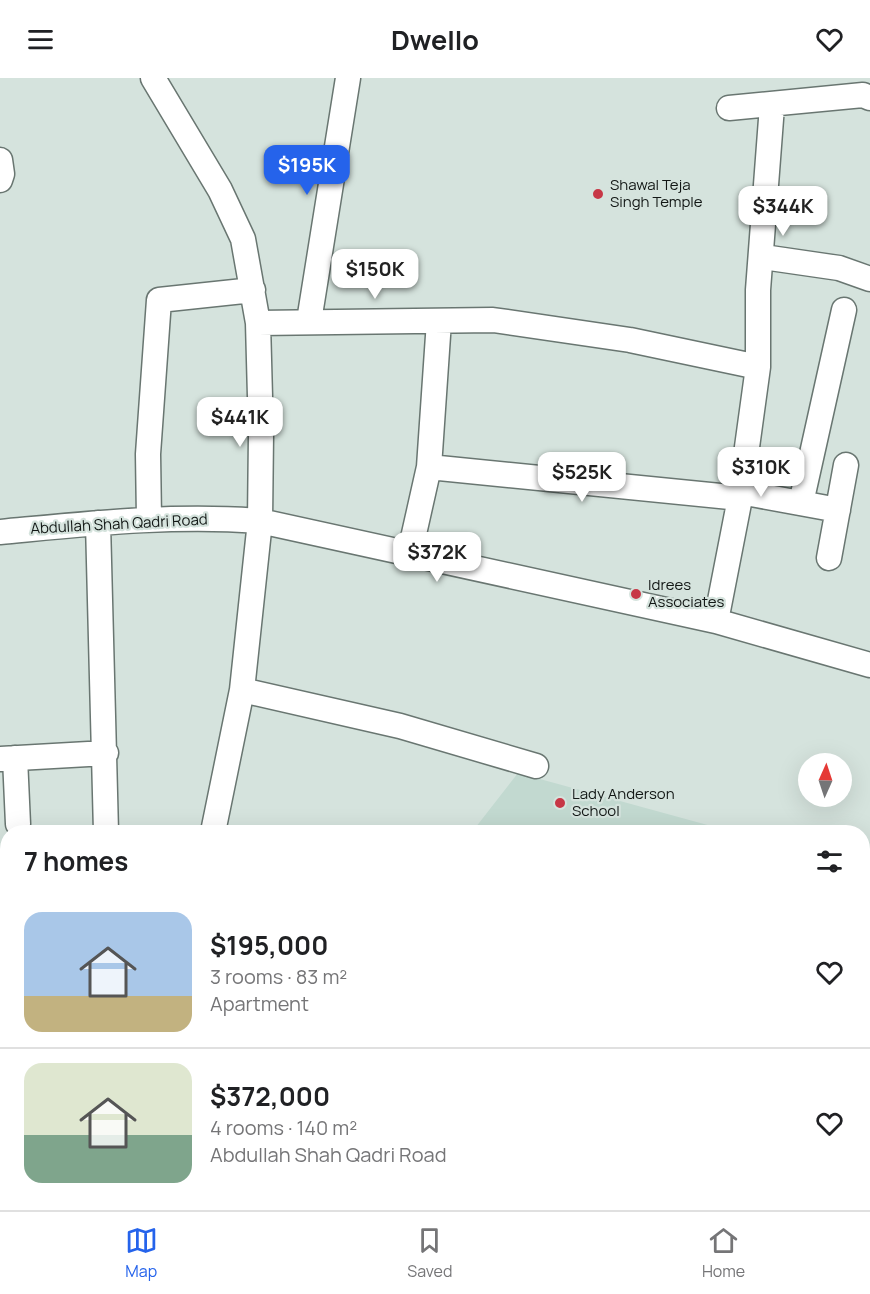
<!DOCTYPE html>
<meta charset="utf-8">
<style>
:root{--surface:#fff;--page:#f6f6f6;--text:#202124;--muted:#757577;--line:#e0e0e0;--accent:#2563eb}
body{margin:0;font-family:Manrope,sans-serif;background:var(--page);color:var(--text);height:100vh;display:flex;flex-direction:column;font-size:22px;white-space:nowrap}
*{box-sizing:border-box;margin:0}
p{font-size:20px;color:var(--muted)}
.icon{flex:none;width:33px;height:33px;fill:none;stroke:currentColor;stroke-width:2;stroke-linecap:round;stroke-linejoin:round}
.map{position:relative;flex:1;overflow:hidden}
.panel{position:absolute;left:0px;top:747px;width:870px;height:386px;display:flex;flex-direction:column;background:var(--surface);border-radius:24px 24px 0 0;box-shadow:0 6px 24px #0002}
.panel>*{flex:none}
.needle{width:39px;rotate:3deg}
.fabs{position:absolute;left:798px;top:675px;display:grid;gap:12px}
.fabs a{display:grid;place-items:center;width:54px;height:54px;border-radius:50%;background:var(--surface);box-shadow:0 6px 24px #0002;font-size:30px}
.price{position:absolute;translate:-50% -51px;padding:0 14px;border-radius:12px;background:#fff;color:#222;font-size:20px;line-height:39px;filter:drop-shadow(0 2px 3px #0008)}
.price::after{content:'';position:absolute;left:50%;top:36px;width:18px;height:14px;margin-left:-9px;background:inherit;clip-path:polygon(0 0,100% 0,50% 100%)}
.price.current{background:var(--accent);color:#fff}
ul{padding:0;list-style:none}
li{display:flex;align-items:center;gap:18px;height:150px;padding:0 24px}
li+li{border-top:2px solid var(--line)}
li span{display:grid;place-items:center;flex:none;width:168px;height:120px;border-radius:18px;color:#555}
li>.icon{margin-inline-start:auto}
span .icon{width:72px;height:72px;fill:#fffc;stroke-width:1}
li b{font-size:26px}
h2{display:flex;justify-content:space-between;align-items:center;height:72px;padding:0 24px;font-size:26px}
header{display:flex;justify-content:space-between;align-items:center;height:78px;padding:0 24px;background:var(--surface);font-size:27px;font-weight:700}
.tab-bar{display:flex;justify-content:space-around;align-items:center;height:84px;border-top:2px solid var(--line);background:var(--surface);font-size:16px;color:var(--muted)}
.tab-bar a{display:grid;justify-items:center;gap:3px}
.tab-bar .current{color:var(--accent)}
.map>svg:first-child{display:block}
.built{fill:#c2d9d0}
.park{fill:#79c1a8}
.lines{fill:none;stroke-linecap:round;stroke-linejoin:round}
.minor-casing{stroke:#697671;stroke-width:27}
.minor{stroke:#fff;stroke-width:24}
.poi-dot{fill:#c73746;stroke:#d5e3dd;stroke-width:2}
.labels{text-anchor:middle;stroke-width:4.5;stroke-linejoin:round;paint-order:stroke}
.poi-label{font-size:15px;fill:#121715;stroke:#d5e3dd;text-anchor:start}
.street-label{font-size:15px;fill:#121715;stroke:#d5e3dd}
</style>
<header><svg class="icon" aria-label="menu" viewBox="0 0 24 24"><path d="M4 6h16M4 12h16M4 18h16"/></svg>Dwello<svg class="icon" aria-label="heart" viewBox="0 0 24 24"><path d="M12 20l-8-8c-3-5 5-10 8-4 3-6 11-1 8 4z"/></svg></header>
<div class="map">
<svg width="870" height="1132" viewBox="0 0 870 1132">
<rect width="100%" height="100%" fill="#d5e3dd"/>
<path class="built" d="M518 695 733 754H472Z
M538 1125H627L625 1132H568Z"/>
<path class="park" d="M364 1125H477L509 1132H362Z"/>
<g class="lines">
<defs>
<path id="minor" d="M153 0 220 112 243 161 258 245 261 356 260 443 242 612 213 754
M729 30 863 17 870 20
M0 82 2 96 0 102
M770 180 839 190 870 201
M309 243 348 0
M258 245 493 242 630 262 758 289
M429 389 740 420
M740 414 838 432
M801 425 844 232
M149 441 148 376 159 222 253 212
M98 445 106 754
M0 454C86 446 173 436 260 443L716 543 870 587
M409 478 429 389 439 243
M829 480 846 387
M716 543 740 420 758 289V212L772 28
M242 612 400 648 536 688
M15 680 18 746
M0 681 106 675
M0 987 4 979H8
M862 1003 870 1006
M156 1132 157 1125
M362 1132 364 1125
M632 1132 635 1125
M779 1132 780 1125"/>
</defs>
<use href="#minor" class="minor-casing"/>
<use href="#minor" class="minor"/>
</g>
<g class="poi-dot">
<circle cx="598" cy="116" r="6"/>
<circle cx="636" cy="516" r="6"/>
<circle cx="560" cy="725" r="6"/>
</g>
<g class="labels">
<g class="poi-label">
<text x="610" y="112">Shawal Teja<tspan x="610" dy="17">Singh Temple</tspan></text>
<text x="648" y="512">Idrees<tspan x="648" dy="17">Associates</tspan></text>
<text x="572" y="721">Lady Anderson<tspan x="572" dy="17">School</tspan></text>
</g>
<g class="street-label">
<text transform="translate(119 446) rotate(-3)" y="5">Abdullah Shah Qadri Road</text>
</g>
</g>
</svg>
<div class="fabs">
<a><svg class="needle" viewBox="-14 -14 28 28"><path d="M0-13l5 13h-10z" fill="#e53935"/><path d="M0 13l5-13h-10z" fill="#757577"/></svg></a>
</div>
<b class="price current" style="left:307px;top:118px">$195K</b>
<b class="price" style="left:783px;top:159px">$344K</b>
<b class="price" style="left:375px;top:222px">$150K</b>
<b class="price" style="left:240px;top:370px">$441K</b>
<b class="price" style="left:761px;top:420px">$310K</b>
<b class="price" style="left:582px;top:425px">$525K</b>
<b class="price" style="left:437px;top:505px">$372K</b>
<section class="panel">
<h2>7 homes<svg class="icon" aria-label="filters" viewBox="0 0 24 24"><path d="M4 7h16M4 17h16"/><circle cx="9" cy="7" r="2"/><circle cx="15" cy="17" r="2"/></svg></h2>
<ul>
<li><span style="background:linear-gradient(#a9c7e8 70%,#c2b280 0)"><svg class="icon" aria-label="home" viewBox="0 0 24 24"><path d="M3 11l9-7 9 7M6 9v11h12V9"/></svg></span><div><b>$195,000</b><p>3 rooms · 83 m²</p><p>Apartment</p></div><svg class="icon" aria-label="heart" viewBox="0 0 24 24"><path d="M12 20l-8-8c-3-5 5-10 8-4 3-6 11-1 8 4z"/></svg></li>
<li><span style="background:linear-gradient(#dfe7d0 60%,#7fa58c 0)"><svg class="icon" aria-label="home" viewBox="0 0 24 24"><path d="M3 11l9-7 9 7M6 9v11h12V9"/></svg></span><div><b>$372,000</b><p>4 rooms · 140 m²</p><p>Abdullah Shah Qadri Road</p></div><svg class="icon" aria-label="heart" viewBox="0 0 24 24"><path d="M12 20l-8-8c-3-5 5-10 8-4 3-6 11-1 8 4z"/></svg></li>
</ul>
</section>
</div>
<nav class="tab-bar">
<a class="current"><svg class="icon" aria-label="map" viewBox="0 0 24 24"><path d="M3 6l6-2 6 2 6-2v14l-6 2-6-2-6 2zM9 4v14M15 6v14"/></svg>Map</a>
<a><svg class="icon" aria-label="saved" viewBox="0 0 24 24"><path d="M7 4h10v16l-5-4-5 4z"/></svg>Saved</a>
<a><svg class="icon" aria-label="home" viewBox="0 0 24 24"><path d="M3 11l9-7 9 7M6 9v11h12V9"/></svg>Home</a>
</nav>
